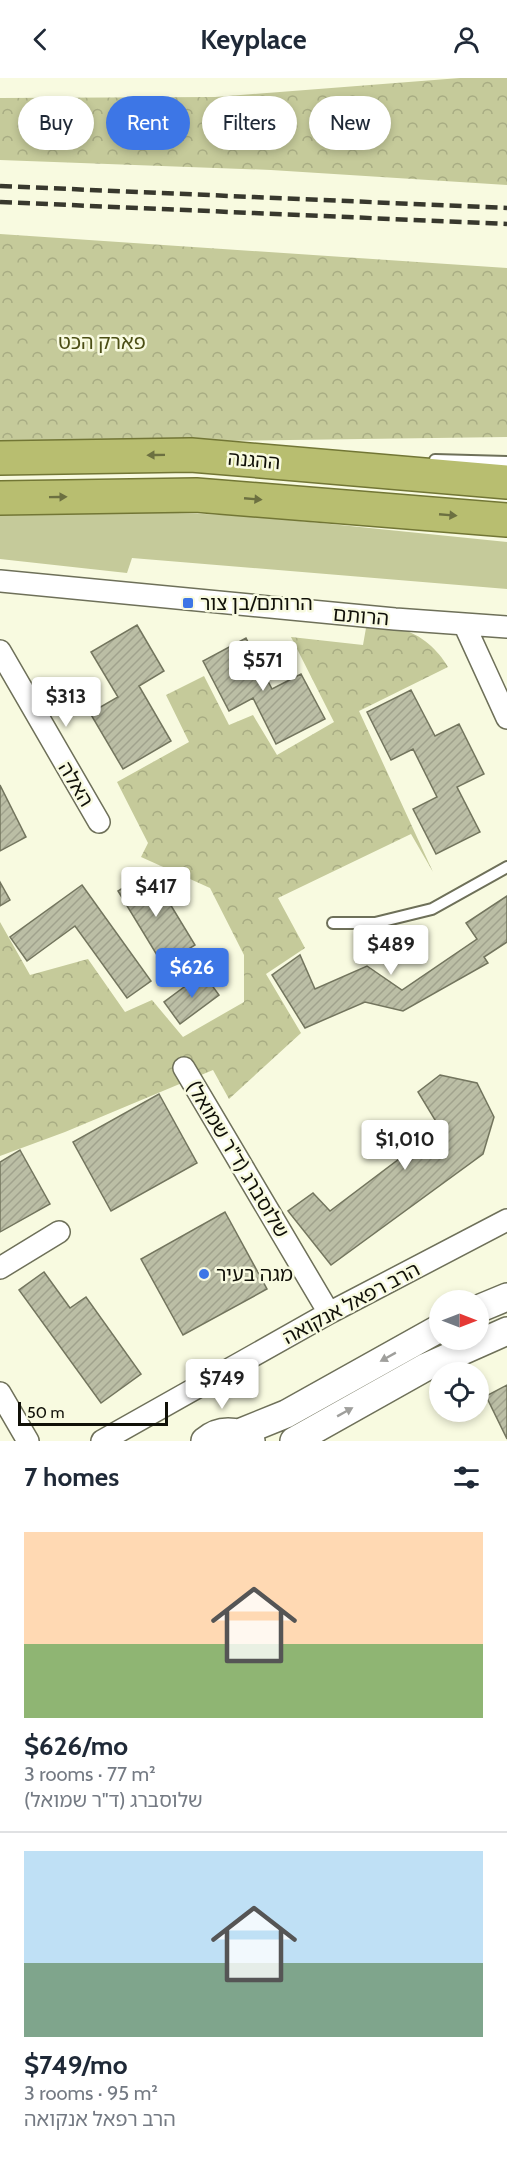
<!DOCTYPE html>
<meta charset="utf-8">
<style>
:root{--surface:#fff;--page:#f6f6f7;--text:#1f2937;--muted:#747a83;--line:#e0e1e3;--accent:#3d76e6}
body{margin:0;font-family:Cabin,"Noto Sans Hebrew",sans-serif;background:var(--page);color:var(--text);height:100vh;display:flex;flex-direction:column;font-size:22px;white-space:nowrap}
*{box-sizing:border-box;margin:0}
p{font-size:20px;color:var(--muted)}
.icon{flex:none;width:33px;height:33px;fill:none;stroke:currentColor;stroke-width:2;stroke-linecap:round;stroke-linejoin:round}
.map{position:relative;height:1363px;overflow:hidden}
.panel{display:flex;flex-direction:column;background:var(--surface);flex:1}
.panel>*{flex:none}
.hud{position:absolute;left:18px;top:18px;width:471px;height:54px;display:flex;gap:12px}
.needle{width:39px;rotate:90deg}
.tools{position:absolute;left:429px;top:1212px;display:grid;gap:12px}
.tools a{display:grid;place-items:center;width:60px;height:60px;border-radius:50%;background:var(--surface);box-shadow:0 3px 9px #0003;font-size:30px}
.scale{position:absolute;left:18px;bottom:15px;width:150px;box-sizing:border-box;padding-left:6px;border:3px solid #101008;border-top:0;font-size:16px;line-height:21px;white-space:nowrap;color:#101008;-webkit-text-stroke:4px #f8fae0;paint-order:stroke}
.price{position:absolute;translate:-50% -51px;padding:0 14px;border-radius:6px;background:#fff;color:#222;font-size:20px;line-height:39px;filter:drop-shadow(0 2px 3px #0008)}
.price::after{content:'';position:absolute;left:50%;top:36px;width:18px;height:14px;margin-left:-9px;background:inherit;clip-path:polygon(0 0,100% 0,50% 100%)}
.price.selected{background:var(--accent);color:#fff}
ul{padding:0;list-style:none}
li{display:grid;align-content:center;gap:12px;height:318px;padding:0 24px}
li+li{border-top:2px solid var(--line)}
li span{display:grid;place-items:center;height:186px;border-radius:0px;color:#555}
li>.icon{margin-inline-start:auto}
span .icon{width:108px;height:108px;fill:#fffc;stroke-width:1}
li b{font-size:26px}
h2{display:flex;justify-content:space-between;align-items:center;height:72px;padding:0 24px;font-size:26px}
.pill{padding:0 21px;border-radius:27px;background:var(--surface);box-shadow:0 3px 9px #0003;font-size:21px;line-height:54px}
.pill.selected{background:var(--accent);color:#fff}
header{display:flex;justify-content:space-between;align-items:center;height:78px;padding:0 24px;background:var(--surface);font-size:27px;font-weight:800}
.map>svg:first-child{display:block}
.grass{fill:#c5ca9a}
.forest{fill:url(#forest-crowns)}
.building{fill:url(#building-hatch);stroke:#73755e;stroke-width:1.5}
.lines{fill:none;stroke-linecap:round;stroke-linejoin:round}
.service-casing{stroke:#6e7059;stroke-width:14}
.minor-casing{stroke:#6e7059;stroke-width:24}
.tertiary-casing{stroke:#6e7059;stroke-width:30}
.trunk-casing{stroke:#727635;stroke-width:36}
.service{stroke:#fff;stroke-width:10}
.minor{stroke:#fff;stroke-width:21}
.tertiary{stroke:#fff;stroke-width:27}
.trunk{stroke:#b8be70;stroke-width:33}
.rail{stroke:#38382d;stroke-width:4.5;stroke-dasharray:12 6;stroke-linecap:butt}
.oneway{fill:#6c7041}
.oneway2{fill:#9f9f9c}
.poi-dot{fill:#3d76e6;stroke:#f8fae0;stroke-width:2}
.labels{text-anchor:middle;stroke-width:5;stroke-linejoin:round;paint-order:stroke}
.park-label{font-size:20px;fill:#4b4e15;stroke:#f8fae0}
.street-label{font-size:20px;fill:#101008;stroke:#f8fae0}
.poi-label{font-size:20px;fill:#101008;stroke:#f8fae0;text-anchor:start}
</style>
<header><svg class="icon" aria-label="back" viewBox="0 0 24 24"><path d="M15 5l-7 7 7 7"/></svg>Keyplace<svg class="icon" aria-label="person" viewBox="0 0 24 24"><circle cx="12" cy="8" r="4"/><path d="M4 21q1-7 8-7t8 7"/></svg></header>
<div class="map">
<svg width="507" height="1363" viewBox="0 0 507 1363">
<defs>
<pattern id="forest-crowns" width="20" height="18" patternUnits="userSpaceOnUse" patternTransform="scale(1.5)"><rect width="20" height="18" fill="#c5ca9a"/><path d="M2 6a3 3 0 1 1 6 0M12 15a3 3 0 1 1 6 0" fill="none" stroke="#a8ac83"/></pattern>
<pattern id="building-hatch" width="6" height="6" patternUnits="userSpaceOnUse" patternTransform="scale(1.5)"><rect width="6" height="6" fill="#bbbea5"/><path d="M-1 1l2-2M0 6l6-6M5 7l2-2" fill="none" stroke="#a0a28d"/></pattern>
</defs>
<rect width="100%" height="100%" fill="#f8fae0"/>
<path class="grass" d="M105 432 252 438 507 464V511L132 480 127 495 0 481V434Z"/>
<path class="forest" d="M460 0H507V107L271 92 0 82V20L215 19Z
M0 156 507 190V359L0 366Z
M366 550C376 550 389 549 400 551 421 556 438 572 448 589L359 633 433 794 411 756 278 820 305 870 266 896 301 955 229 1021 213 992 65 1054 0 1078V844L30 897 88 881 125 934 152 922 183 959 244 924V877L210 810 141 779 148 765 117 704 189 664 166 617 204 598 229 647 253 637 277 677 334 644 291 559 363 567Z"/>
<path class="building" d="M137 547 164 593 139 608 171 663 123 691 90 635 118 619 91 574Z
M246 560 272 611 301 596 325 641 276 666 253 620 229 633 203 583Z
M411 612 435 658 459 646 484 696 457 709 480 754 436 776 413 731 437 719 413 671 391 682 367 634Z
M0 707 26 759 0 773Z
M150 793 195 867 163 887 118 813Z
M0 804 10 822 0 828Z
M82 807 151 903 127 920 75 848 27 883 10 859Z
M507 818V864L484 879 488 885 403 933 365 924 305 950 272 897 300 877 315 911 367 888 402 912 477 861 466 845Z
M203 895 219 917 180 946 164 924Z
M440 997 477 1005 494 1039 483 1076 331 1187 288 1133 313 1115 330 1133 440 1050 418 1014Z
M159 1016 197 1085 111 1133 73 1064Z
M20 1072 50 1126 0 1154V1084Z
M225 1134 267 1211 183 1257 141 1181Z
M44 1194 70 1230 86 1219 141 1296 101 1325 19 1212Z
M507 1307V1361L486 1318Z"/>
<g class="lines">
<defs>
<path id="service" d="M435 382 507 384
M333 845H375L432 831 507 789"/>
<path id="minor" d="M0 503 395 541 507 549
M464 546 507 640
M0 573 99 744
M184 990 329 1235
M0 1190 59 1154
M0 1315 28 1363
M102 1363 329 1235 507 1142"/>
<path id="tertiary" d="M478 1231 507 1219
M239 1355 286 1336 440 1250
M205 1363C219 1351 237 1351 251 1363
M294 1363 426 1289 507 1253"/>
<path id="trunk" d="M0 380 191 377 507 404
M0 420 196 417 507 442"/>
</defs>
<use href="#service" class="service-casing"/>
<use href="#minor" class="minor-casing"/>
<use href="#tertiary" class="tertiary-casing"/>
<use href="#trunk" class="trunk-casing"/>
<use href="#service" class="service"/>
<use href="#minor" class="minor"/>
<use href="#tertiary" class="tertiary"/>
<use href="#trunk" class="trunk"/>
<path class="rail" d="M0 108 507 130
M0 124 507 146"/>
</g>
<defs><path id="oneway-solid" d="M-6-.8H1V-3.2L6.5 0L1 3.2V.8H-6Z" transform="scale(1.5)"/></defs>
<g class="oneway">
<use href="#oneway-solid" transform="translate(156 377) rotate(179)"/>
<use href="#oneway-solid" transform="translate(58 419) rotate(-1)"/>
<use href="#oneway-solid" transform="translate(253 421) rotate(5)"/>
<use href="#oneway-solid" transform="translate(448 437) rotate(5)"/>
</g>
<g class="oneway2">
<use href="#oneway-solid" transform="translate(388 1279) rotate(151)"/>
<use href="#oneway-solid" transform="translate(345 1334) rotate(-29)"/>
</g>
<g class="poi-dot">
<rect x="182" y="519" width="12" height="12" rx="3"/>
<circle cx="204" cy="1196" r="6"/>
</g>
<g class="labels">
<g class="park-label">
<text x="102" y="271">פארק הכט</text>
</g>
<g class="street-label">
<text transform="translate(254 382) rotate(5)" y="7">ההגנה</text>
<text transform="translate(361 538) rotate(5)" y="7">הרותם</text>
<text transform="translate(76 706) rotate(59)" y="7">האלה</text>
<text transform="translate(238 1081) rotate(59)" y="7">שלוסברג (ד"ר שמואל)</text>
<text transform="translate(351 1225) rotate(-28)" y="7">הרב רפאל אנקואה</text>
</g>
<g class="poi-label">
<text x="200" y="532">הרותם/בן צור</text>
<text x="216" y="1203">מגה בעיר</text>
</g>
</g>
</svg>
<div class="tools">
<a><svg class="needle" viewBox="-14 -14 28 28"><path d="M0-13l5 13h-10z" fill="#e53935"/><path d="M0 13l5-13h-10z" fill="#747a83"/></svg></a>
<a><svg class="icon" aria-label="locate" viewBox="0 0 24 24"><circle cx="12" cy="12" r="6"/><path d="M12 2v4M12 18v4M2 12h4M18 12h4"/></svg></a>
</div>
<div class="scale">50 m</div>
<b class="price" style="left:263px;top:614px">$571</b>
<b class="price" style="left:66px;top:650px">$313</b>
<b class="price" style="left:156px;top:840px">$417</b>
<b class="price" style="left:391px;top:898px">$489</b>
<b class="price selected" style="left:192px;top:921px">$626</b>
<b class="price" style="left:405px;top:1093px">$1,010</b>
<b class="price" style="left:222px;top:1332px">$749</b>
<div class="hud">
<a class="pill">Buy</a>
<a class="pill selected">Rent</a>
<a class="pill">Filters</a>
<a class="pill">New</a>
</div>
</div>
<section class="panel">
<h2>7 homes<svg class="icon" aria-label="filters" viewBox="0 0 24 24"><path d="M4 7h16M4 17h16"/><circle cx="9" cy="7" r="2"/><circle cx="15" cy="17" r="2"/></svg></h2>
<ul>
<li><span style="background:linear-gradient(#ffd9b3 60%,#8fb573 0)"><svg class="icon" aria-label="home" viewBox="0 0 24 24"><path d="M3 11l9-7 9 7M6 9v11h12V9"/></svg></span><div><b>$626/mo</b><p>3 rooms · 77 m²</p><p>שלוסברג (ד&quot;ר שמואל)</p></div></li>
<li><span style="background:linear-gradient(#bfe0f5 60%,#7fa58c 0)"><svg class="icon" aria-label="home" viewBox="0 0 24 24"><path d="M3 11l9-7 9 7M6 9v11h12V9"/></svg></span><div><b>$749/mo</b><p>3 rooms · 95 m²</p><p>הרב רפאל אנקואה</p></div></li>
</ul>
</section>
